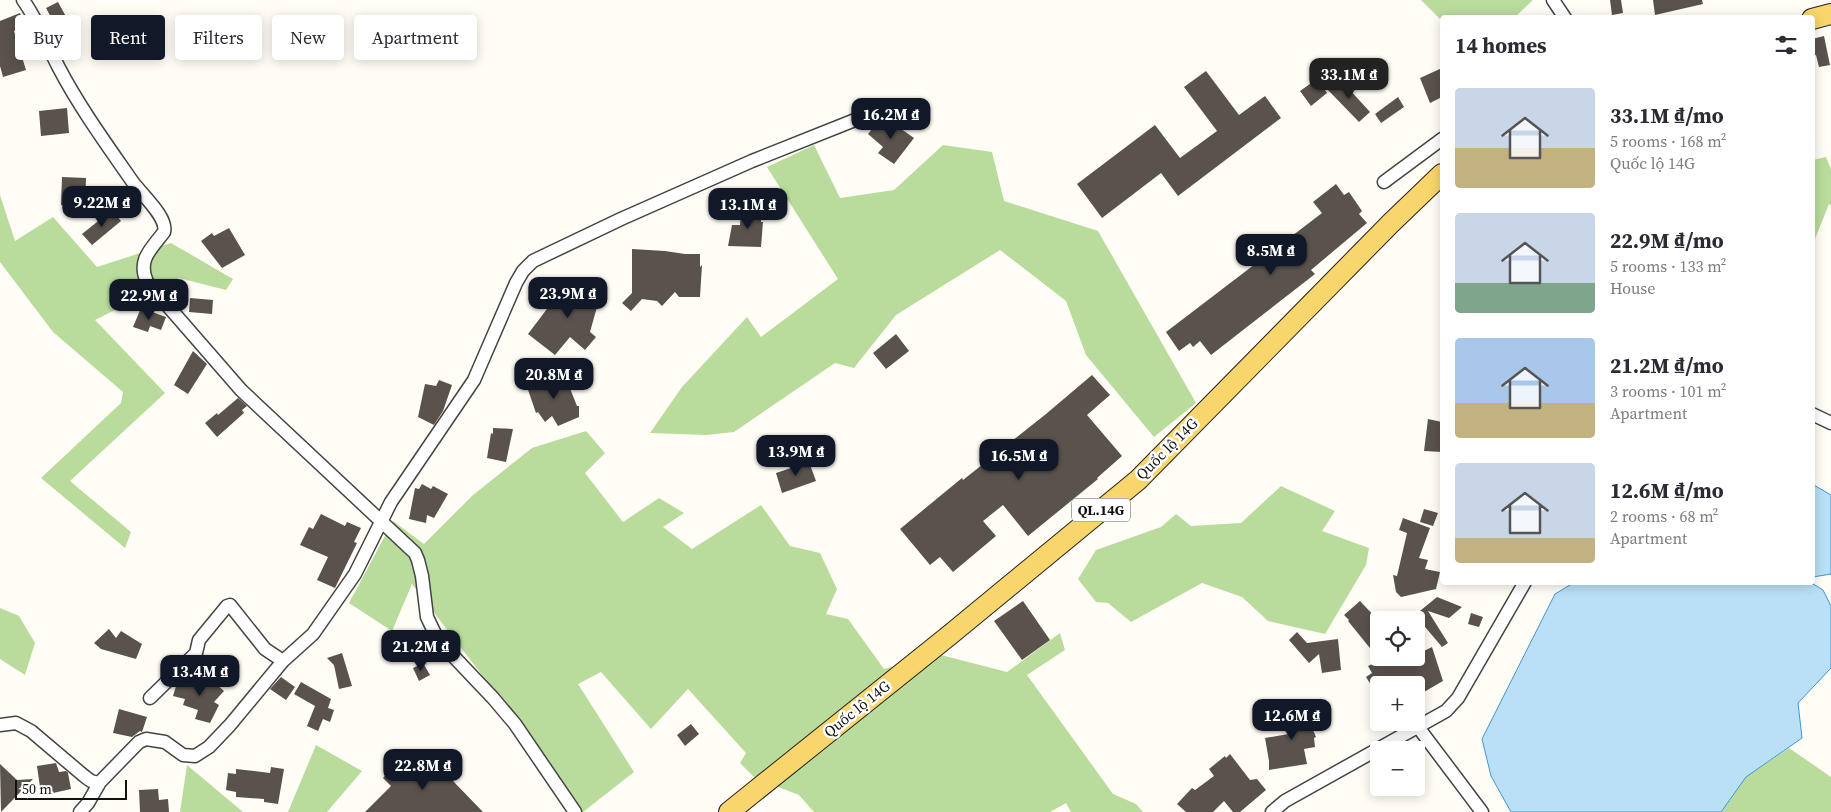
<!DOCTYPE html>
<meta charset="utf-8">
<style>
:root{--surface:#fff;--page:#f7f7f7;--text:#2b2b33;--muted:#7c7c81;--accent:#111827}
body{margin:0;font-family:"Source Serif 4",serif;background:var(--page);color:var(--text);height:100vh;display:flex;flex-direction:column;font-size:19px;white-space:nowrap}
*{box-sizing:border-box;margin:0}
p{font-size:16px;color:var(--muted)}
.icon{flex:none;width:28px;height:28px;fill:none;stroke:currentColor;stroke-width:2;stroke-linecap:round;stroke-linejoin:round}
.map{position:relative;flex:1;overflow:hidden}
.drawer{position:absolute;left:1440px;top:15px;width:375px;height:570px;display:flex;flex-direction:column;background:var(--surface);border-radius:5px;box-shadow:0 2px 12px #0003}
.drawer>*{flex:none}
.top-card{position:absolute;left:15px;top:15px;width:475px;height:45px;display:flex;gap:10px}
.controls{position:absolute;left:1370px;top:611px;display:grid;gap:10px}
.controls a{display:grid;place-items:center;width:55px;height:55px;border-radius:5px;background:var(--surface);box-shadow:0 2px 12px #0003;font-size:25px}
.scale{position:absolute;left:15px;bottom:12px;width:112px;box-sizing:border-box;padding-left:5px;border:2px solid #111;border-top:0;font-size:14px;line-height:18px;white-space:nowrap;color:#111;-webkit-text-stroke:4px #fff;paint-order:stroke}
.price{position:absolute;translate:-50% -42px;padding:0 11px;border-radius:10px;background:var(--accent);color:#fff;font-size:16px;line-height:32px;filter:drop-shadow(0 1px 2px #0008)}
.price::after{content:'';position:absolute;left:50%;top:30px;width:15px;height:11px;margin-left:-8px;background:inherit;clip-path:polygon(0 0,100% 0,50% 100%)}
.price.selected{background:#222;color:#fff}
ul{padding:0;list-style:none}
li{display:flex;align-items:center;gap:15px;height:125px;padding:0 15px}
li span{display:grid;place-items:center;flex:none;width:140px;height:100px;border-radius:5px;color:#555}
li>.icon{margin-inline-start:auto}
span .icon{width:60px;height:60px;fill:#fffc;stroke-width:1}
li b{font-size:21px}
h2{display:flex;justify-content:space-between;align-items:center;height:60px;padding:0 15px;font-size:21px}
.chip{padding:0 18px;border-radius:5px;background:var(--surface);box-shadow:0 2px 12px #0003;font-size:18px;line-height:45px}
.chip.selected{background:var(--accent);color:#fff}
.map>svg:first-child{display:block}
.forest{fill:#b9dc9c}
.water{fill:#b9e0f7;stroke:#3f96cf}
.building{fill:#5a524d}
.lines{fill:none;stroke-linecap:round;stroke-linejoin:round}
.minor-casing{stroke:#444;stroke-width:15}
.primary-casing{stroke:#222;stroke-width:22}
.minor{stroke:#fff;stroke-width:12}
.primary{stroke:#f9d66b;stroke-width:20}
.labels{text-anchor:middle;stroke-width:5;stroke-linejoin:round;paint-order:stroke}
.shield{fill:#fff;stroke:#585858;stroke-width:1}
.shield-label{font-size:14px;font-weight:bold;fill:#111}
.street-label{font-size:15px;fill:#111;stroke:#fff}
</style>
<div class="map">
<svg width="1831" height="812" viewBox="0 0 1831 812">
<rect width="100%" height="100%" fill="#fffdf5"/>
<path class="forest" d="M1421 0H1533L1515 17 1442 18V21Z
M814 145 840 198 894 190 943 145 992 152 1004 201 1098 231 1196 403 1154 437 1086 355 1066 301 1000 250 896 315 854 368 835 363 734 432 706 435 650 433 682 387 747 317 761 337 838 279 767 167Z
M1826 157 1831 169V205L1829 204 1813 244V160Z
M0 195 15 241 53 217 97 267 171 243 233 279 226 290 179 278 95 320 165 393 70 481 131 532 125 548 41 478 121 403 123 392 53 332 0 262Z
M586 431 605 453 585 473 623 522 659 498 684 513 663 527 692 549 761 505 790 546 820 553 837 589 826 614 848 619 884 669 941 655 1007 672 1060 633 1065 650 1027 675 1113 794 1136 804 1143 812H1071L1066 803 1050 812H814L799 795 755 778 740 763 746 753 688 689 651 729 601 672 578 684 634 772 583 812H579L512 714 412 584 392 631 349 603 393 521 424 544 473 495 532 448Z
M1281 486 1335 511 1322 531 1369 548 1366 565 1325 634 1268 621 1242 597 1202 583 1131 622 1108 603 1096 602 1078 579 1096 550 1161 527 1176 514 1191 526 1241 523Z
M0 608 19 616 35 643 25 675 0 659Z
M316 745 362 771 327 812H288Z
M1789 748 1831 777V812H1721L1746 777Z
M187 765 243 812H180Z"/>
<path class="water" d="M1812 484 1831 495V574L1813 577Z
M1575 582H1810L1823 590 1831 606V668L1798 703 1802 738 1746 777 1721 812H1511L1491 776 1482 739 1555 594Z"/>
<path class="building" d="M1610 0H1621L1623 13 1612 15Z
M1653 0H1702L1703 4 1655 15Z
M58 2 70 24V28L60 34 46 8Z
M20 13 25 27 14 31 26 70 3 77 0 66V21Z
M1824 36 1830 65 1819 67 1816 55 1812 56V39Z
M1442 68V97L1430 103 1420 78Z
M1206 71 1239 115 1265 96 1281 118 1178 196 1161 173 1102 218 1077 184 1155 125 1180 158 1217 131 1184 87Z
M1339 78 1370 112 1359 122 1327 89Z
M1317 79 1327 93 1311 106 1300 91Z
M1398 97 1404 107 1381 123 1375 114Z
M67 108 69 133 41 136 39 111Z
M881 118 895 130 897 126 914 138 894 164 878 153 883 147 868 134Z
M62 177 86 178 85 206 61 205Z
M1336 184 1344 195 1349 192 1362 211 1359 214 1367 223 1311 270 1315 274 1211 355 1200 341 1193 347 1190 343 1179 351 1166 332 1322 213 1313 202Z
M112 210 121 221 92 245 82 234Z
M741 210H761V222H763L761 247 728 246 732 225H740Z
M229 228 245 255 222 268 201 241 212 233 214 236Z
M632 249 665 251 685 254H700V267L702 265 700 297H679L675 292 662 306 657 301 642 299 631 311 622 303 632 293Z
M578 280 596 286 595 289 599 290 597 307 590 332 596 337 585 350 570 337 555 355 528 334 556 297 557 298 559 290 565 292 566 289H577Z
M190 298 213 300 212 314 189 312Z
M141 308 166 317 161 330 150 326 148 332 133 327Z
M896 334 909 351 886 369 873 353Z
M193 351 207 364 188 394 174 385Z
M559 374 564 382 567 381 577 406H579V417L558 426 552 416 545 422 538 412 536 413 526 384Z
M1092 375 1110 395 1087 415 1122 456 1097 478 1098 479 1028 536 1003 505 983 521 996 536 953 572 940 557 930 565 900 529 962 478 963 480 1046 414Z
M439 380 452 385 443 411 434 425 418 417 425 384 436 386Z
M238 398 247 406 242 410 244 413 217 437 205 423 217 413 218 415Z
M1428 419 1442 422V452L1424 451Z
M493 428 513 429 506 462 487 458 491 433 493 434Z
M809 462 816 481 782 493 776 473Z
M422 484 431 489 433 486 448 494 434 518 427 515 426 523 409 519 415 488 419 489Z
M1424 509 1438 513 1433 526 1420 522Z
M321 514 345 526 347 522 361 528 354 542 357 543 335 588 317 580 328 557 300 545 309 527 313 529Z
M1403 518 1430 528 1419 558 1428 560 1425 569 1440 572 1436 589 1401 597 1396 592 1393 575 1397 576 1407 533 1399 530Z
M1437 597 1462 607 1449 618 1428 611 1448 643 1442 647 1415 615Z
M1023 601 1050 640 1022 660 994 621Z
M1360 601 1378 620 1376 622 1379 625V658H1416V655L1432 647 1443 681 1417 696 1416 685H1371L1366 677 1372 673 1368 666 1374 663 1371 658H1378L1348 621 1349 620 1344 615Z
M1471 613 1483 617 1479 627 1468 624Z
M109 629 116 638 121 631 142 644 136 659 101 649 94 643Z
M1297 632 1307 643 1338 639 1341 670 1322 673 1319 654 1309 663 1289 640Z
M342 653 352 686 339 689 334 665 327 658Z
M423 663 430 675 419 681 413 668Z
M190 675 214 682 224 691 214 702 219 705 210 723 195 719 198 710 183 705 185 699 173 696 177 683 188 685Z
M281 677 295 687 286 700 270 689Z
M301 682 331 699 328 708 334 710 330 722 323 719 318 731 307 726 315 706 294 694Z
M1300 700 1316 737 1314 738 1315 747 1304 749 1307 764 1269 770V761L1265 738 1294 733 1292 723 1285 707Z
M119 709 147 717 142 732 140 731 132 737 113 733Z
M691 724 699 734 685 746 677 735Z
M425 752 483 812H365L391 786 383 778 391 769 400 777Z
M1230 754 1250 780 1257 779 1266 790 1240 812H1233L1224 801 1213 812H1186L1177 804 1192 788 1195 790 1214 776 1209 769 1225 756 1226 758Z
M56 763 59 772 66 771 68 773 71 789 44 795 42 786 40 787 37 766Z
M0 764 17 780 33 779 1 812Z
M271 767 284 769 278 804 264 802V799L236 797V792L226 790 228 773 236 774V769L270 773Z
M158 789 159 800 168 799 169 812H140L139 790Z"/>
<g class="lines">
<defs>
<path id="minor" d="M23 0C38 21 47 45 59 68 80 108 107 145 132 181 141 194 168 217 164 232 151 249 137 260 147 282L241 390 415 553 418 560 422 576 427 617 438 640 493 698 515 724 575 812
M1553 0 1565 18
M1384 182 1442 139
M1812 414 1831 423
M150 698 196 653 199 640 227 606 230 605 265 649 283 661
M0 725 16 723 31 731 83 775C89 780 92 783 100 782L139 742 146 739 165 742 183 755 195 756 209 747 230 725 283 661 313 634 355 574 391 502 474 380 516 283 523 271 533 261 621 219 752 161 855 120
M1418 727 1482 812
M80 812 88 803 100 782
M1272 812 1285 801 1446 711 1458 698 1525 582"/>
<path id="primary" d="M1812 19 1831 14
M729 812 951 634 1138 480 1391 223 1442 174"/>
</defs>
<use href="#minor" class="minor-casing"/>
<use href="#primary" class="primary-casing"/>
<use href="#minor" class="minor"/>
<use href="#primary" class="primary"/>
</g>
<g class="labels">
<rect class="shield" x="1072" y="498.5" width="58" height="23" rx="4"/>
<g class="shield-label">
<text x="1101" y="515">QL.14G</text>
</g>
<g class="street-label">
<text transform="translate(1167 449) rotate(-45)" y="5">Quốc lộ 14G</text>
<text transform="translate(857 709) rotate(-39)" y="5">Quốc lộ 14G</text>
</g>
</g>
</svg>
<div class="controls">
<a><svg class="icon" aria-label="locate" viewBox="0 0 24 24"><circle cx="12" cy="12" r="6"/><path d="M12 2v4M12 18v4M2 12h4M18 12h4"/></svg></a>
<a>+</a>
<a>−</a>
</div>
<div class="scale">50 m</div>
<b class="price selected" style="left:1349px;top:100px">33.1M ₫</b>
<b class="price" style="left:891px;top:140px">16.2M ₫</b>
<b class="price" style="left:102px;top:228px">9.22M ₫</b>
<b class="price" style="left:748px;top:230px">13.1M ₫</b>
<b class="price" style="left:1271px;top:276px">8.5M ₫</b>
<b class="price" style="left:568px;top:319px">23.9M ₫</b>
<b class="price" style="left:149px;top:321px">22.9M ₫</b>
<b class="price" style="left:554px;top:400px">20.8M ₫</b>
<b class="price" style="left:796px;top:477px">13.9M ₫</b>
<b class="price" style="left:1019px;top:481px">16.5M ₫</b>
<b class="price" style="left:421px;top:672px">21.2M ₫</b>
<b class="price" style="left:200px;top:697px">13.4M ₫</b>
<b class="price" style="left:1292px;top:741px">12.6M ₫</b>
<b class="price" style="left:423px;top:791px">22.8M ₫</b>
<div class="top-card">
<a class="chip">Buy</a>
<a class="chip selected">Rent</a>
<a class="chip">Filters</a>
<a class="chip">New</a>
<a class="chip">Apartment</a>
</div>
<section class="drawer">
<h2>14 homes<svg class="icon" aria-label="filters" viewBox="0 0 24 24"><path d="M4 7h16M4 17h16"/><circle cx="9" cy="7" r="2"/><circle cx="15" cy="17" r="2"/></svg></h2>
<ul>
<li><span style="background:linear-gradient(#c9d6e8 60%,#c2b280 0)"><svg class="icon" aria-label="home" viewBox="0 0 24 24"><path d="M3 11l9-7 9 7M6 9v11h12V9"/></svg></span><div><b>33.1M ₫/mo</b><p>5 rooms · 168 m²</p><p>Quốc lộ 14G</p></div></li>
<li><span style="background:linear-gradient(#c9d6e8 70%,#7fa58c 0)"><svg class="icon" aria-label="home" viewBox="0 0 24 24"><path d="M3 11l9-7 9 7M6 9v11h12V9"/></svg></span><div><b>22.9M ₫/mo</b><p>5 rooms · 133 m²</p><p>House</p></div></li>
<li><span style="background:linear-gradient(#a9c7e8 65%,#c2b280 0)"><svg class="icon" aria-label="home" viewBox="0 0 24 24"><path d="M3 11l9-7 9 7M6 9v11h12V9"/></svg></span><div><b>21.2M ₫/mo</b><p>3 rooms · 101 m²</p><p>Apartment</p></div></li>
<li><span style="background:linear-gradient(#c9d6e8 75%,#c2b280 0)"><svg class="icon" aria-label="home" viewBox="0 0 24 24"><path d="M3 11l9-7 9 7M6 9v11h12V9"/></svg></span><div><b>12.6M ₫/mo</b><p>2 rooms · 68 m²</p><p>Apartment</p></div></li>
</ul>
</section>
</div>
